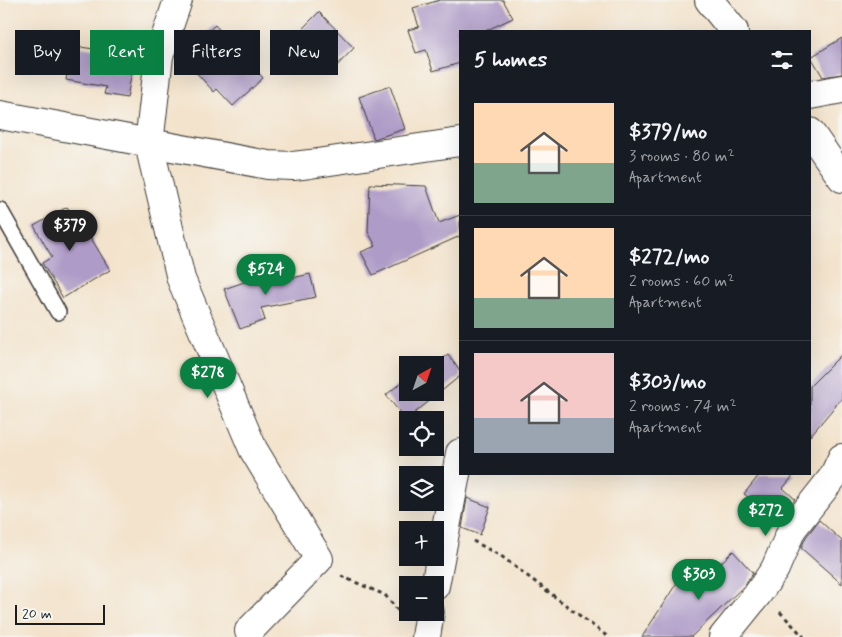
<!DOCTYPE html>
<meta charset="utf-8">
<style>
:root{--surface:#171b24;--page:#20242c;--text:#f1f3f6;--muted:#9ea1a6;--line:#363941;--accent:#0b8043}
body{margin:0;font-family:Mynerve,sans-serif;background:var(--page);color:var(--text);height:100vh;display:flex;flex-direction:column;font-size:19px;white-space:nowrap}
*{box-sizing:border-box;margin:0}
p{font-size:16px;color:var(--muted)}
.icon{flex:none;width:28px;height:28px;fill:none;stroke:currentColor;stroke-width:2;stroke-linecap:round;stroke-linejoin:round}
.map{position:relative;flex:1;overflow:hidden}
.sheet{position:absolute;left:459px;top:30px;width:352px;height:445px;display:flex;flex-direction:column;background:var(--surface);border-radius:0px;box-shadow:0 5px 20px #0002}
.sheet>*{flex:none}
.banner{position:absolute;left:15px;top:30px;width:369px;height:45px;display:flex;gap:10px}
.needle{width:32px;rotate:40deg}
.buttons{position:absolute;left:399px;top:356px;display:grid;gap:10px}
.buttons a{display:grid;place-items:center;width:45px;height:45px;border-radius:0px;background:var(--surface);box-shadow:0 5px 20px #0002;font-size:25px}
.scale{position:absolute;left:15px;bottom:12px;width:90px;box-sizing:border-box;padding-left:5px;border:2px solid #1c1c1c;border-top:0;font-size:14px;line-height:18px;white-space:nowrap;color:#1c1c1c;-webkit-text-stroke:4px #f6f6f2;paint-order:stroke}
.price{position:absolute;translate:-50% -42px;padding:0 11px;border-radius:18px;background:var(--accent);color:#fff;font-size:16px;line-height:32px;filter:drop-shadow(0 1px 2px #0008)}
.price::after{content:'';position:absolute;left:50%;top:30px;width:15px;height:11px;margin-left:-8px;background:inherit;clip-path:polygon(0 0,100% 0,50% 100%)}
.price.on{background:#222;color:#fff}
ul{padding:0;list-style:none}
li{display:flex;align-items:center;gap:15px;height:125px;padding:0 15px}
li+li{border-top:1px solid var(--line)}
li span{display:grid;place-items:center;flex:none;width:140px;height:100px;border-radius:0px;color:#555}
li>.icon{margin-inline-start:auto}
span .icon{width:60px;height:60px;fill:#fffc;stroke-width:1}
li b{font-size:21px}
h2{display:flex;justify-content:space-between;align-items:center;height:60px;padding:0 15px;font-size:21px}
.pill{padding:0 18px;border-radius:0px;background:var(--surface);box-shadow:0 5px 20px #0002;font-size:18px;line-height:45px}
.pill.on{background:var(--accent);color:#fff}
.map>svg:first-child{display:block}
.building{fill:#af9bc7}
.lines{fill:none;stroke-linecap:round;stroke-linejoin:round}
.lane-casing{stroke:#3c3a36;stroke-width:18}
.street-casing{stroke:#3c3a36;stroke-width:30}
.path{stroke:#3c3a36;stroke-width:3;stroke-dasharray:4 4;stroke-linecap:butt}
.lane{stroke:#fff;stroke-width:15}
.street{stroke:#fff;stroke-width:28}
</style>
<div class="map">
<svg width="842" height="637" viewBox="0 0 842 637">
<rect width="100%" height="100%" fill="#f6f6f2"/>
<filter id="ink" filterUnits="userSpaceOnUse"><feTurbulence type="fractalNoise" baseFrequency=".02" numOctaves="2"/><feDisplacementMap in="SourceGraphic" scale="10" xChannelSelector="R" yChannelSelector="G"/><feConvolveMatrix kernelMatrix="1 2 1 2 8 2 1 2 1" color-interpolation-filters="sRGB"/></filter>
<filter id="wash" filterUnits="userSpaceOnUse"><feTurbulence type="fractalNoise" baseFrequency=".0096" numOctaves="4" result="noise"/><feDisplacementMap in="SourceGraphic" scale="20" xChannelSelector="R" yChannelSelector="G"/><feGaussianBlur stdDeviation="1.12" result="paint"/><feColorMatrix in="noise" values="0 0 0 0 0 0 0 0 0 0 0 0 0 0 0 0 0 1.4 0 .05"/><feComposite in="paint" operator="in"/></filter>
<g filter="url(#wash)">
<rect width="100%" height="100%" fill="#f3e3cc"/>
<g id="blocks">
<path class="building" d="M440 0H503L513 18 485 31H460V63L433 71 426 50 416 53 408 30 419 27 413 8Z
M319 12 354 48 327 76 309 58 314 53 296 35Z
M215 25 263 78 233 106 217 89 214 92 194 70 197 67 184 53Z
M842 38V74L823 77 811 57Z
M108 44 136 49 127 98 104 94 106 87 66 80 71 49 80 51V47L108 51Z
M390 86 405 129 374 139 359 97Z
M370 184 426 186 439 223 460 215V236L373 275 361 252 376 246 368 232Z
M67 207 72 213 75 211 110 270 63 298 42 263 52 257 34 226Z
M286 274 288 279 310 274 316 297 261 308 265 320 240 329 224 289 250 280 251 282Z
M842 354V398L810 436V386Z
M448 355 460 371V376L406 420 386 395 408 377V392H435L434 365Z
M760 474H795L783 488 795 499 778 521 744 494Z
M467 498 490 507 480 535 462 528Z
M819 520 842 541V584L801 548 806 537Z
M733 551 753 573 745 585 691 637H642L678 581 693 590Z"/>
</g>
</g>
<g filter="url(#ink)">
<use href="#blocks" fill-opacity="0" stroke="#3c3a36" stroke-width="1"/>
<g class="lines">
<defs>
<path id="lane" d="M0 210 58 312"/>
<path id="street" d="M178 0 159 56 149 144 181 279 253 449 319 559 249 631
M709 0 734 31
M810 95 842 89
M0 115 268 165 293 166 310 164 460 142
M810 132 842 178
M435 586 460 453
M426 637 430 612
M723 637 757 595 775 569 792 529 833 477 842 458"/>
</defs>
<use href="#lane" class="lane-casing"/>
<use href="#street" class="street-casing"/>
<path class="path" d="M473 541 501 556 608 637
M341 576 385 595 400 613
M780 612 804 637"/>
<use href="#lane" class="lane"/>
<use href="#street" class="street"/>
</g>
</g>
</svg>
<div class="buttons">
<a><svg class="needle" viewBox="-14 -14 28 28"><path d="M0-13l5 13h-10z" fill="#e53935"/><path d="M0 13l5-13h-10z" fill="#9ea1a6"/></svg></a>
<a><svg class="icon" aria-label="locate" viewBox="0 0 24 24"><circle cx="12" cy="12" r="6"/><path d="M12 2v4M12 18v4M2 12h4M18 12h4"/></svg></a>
<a><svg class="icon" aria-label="layers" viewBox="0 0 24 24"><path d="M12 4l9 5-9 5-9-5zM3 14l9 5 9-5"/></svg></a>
<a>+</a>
<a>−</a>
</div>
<div class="scale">20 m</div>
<b class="price on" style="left:70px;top:252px">$379</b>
<b class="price" style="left:266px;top:296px">$524</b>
<b class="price" style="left:208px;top:399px">$278</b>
<b class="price" style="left:766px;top:537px">$272</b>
<b class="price" style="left:699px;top:601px">$303</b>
<div class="banner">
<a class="pill">Buy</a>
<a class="pill on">Rent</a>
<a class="pill">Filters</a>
<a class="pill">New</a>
</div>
<section class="sheet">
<h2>5 homes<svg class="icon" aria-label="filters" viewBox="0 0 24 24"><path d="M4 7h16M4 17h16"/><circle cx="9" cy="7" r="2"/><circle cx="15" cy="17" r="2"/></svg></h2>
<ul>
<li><span style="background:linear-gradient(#ffd9b3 60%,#7fa58c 0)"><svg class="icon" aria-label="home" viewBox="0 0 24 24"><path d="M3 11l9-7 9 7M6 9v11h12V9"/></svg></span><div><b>$379/mo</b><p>3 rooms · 80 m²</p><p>Apartment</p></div></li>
<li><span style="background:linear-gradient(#ffd9b3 70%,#7fa58c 0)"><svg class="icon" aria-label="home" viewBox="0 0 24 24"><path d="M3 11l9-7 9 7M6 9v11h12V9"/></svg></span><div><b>$272/mo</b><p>2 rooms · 60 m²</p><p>Apartment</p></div></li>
<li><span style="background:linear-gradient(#f6c9c9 65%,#9aa5b1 0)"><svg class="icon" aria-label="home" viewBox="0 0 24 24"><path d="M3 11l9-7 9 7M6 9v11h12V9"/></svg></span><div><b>$303/mo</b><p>2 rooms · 74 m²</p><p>Apartment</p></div></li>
</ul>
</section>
</div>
